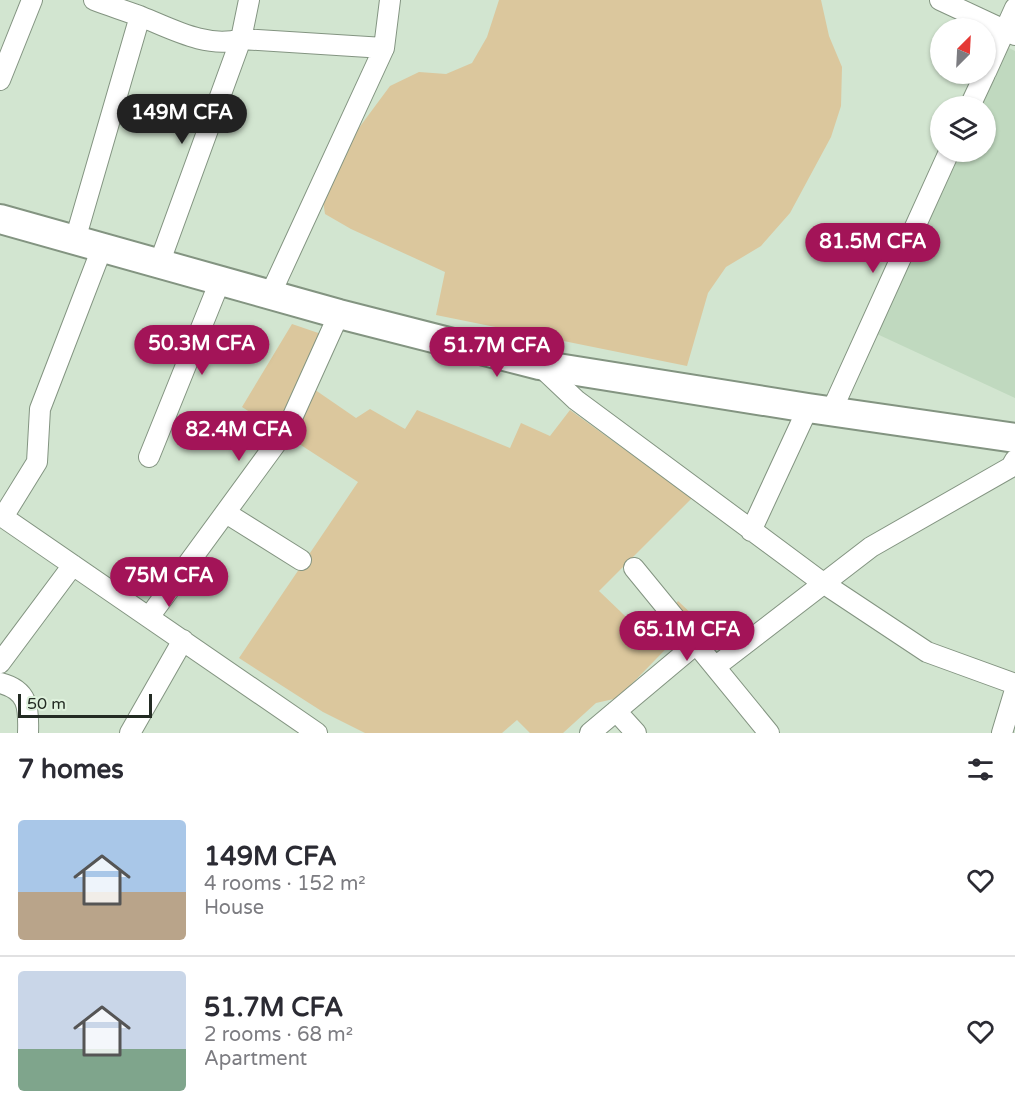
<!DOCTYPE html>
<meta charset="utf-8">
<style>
:root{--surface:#fff;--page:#f2f2f3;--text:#2b2b33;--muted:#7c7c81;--line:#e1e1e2;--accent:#a31458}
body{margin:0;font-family:"Varela Round",sans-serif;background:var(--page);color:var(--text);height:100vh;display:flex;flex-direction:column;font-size:22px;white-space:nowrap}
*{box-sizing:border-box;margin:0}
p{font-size:20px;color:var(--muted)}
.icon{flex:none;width:33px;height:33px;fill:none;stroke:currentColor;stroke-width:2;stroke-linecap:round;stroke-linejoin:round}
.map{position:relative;height:733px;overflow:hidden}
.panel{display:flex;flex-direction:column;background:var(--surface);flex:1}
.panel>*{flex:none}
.needle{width:39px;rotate:24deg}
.controls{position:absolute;left:930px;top:18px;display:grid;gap:12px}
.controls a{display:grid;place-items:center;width:66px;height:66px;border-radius:50%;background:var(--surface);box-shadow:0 2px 4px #0004;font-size:30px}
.scale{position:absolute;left:18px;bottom:15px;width:134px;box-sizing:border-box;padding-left:6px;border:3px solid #232b23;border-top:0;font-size:16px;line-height:21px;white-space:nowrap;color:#232b23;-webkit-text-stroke:4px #dff2dd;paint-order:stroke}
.price{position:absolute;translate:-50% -51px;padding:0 14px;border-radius:21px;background:var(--accent);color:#fff;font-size:20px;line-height:39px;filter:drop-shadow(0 2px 3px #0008)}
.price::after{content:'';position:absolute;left:50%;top:36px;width:18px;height:14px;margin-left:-9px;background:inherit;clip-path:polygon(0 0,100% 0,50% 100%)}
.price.current{background:#222;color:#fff}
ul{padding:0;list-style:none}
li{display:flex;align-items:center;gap:18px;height:150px;padding:0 18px}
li+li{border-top:2px solid var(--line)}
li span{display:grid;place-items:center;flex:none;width:168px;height:120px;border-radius:6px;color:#555}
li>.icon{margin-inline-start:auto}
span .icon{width:72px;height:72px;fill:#fffc;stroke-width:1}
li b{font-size:26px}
h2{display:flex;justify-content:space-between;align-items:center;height:72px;padding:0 18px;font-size:26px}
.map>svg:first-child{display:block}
.built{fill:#c0d9bf}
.green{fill:#dbc79d}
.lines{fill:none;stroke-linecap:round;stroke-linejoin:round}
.minor-casing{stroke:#839481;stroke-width:22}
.secondary-casing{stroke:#839481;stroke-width:32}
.minor{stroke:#fff;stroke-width:20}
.secondary{stroke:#fff;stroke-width:28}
</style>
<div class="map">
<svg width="1015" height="733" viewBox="0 0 1015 733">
<rect width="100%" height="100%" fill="#d2e5d0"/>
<path class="built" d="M1009 48 1015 51V398L877 334 961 152H986V106H982Z"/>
<path class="green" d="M499 0H821L829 36 842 67 841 106 831 137 790 213 761 246 726 267 708 293 687 366 436 315 445 272 351 229 325 214 321 187 347 144 390 86 419 72 446 74 472 63 487 37Z
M292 324 333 338 308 385 356 418 370 409 405 429 417 410 510 448 521 423 550 436 570 410 692 498 599 591 647 637 678 601 696 618 618 698 596 703 563 733H530L517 720 502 733H365L323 712 239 658 358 482 242 407Z"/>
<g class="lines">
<defs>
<path id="minor" d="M94 0C110 6 126 11 142 17 172 29 208 49 241 39L384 48
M940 0 1015 35
M986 72 1015 8
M0 80 32 0
M970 106 985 74
M75 240 140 16
M159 264 241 39 249 0
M270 295 384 48 390 0
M539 365 576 400 823 583 927 652 1015 684
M831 412 949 152
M149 457 220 281
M226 513 301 560
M0 515 317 733
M3 517 37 462 40 409 102 248
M751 531 808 408
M634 568 769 733
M149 617 288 427 339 314
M0 663 73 565
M715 667 871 547 1011 467 1015 460
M0 683C28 690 29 707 28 733
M616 711 636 733
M130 733 183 640
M590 733 696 644
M1002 733 1015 690"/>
<path id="secondary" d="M0 219 339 314 539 365 808 408 1015 438"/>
</defs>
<use href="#minor" class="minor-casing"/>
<use href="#secondary" class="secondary-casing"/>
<use href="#minor" class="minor"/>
<use href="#secondary" class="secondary"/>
</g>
</svg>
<div class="controls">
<a><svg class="needle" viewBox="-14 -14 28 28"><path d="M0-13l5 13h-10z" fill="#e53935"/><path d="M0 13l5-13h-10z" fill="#7c7c81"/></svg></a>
<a><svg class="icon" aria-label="layers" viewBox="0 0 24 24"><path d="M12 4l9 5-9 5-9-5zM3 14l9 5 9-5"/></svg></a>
</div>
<div class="scale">50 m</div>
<b class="price current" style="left:182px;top:145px">149M CFA</b>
<b class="price" style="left:873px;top:274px">81.5M CFA</b>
<b class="price" style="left:202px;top:376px">50.3M CFA</b>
<b class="price" style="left:497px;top:378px">51.7M CFA</b>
<b class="price" style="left:239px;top:462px">82.4M CFA</b>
<b class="price" style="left:169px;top:608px">75M CFA</b>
<b class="price" style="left:687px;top:662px">65.1M CFA</b>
</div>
<section class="panel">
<h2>7 homes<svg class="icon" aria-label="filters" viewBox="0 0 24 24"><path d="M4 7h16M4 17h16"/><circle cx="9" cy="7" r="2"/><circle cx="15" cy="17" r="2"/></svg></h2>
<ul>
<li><span style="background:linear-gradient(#a9c7e8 60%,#b9a48a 0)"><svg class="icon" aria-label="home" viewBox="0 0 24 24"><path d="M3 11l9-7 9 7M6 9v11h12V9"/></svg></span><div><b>149M CFA</b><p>4 rooms · 152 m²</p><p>House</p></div><svg class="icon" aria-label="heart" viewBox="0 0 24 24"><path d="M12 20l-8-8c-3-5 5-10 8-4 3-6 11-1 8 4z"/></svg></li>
<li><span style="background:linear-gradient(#c9d6e8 65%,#7fa58c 0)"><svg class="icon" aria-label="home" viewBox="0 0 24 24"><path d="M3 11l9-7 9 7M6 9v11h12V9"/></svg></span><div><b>51.7M CFA</b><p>2 rooms · 68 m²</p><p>Apartment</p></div><svg class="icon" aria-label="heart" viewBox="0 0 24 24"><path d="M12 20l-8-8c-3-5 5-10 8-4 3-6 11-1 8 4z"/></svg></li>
</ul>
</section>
